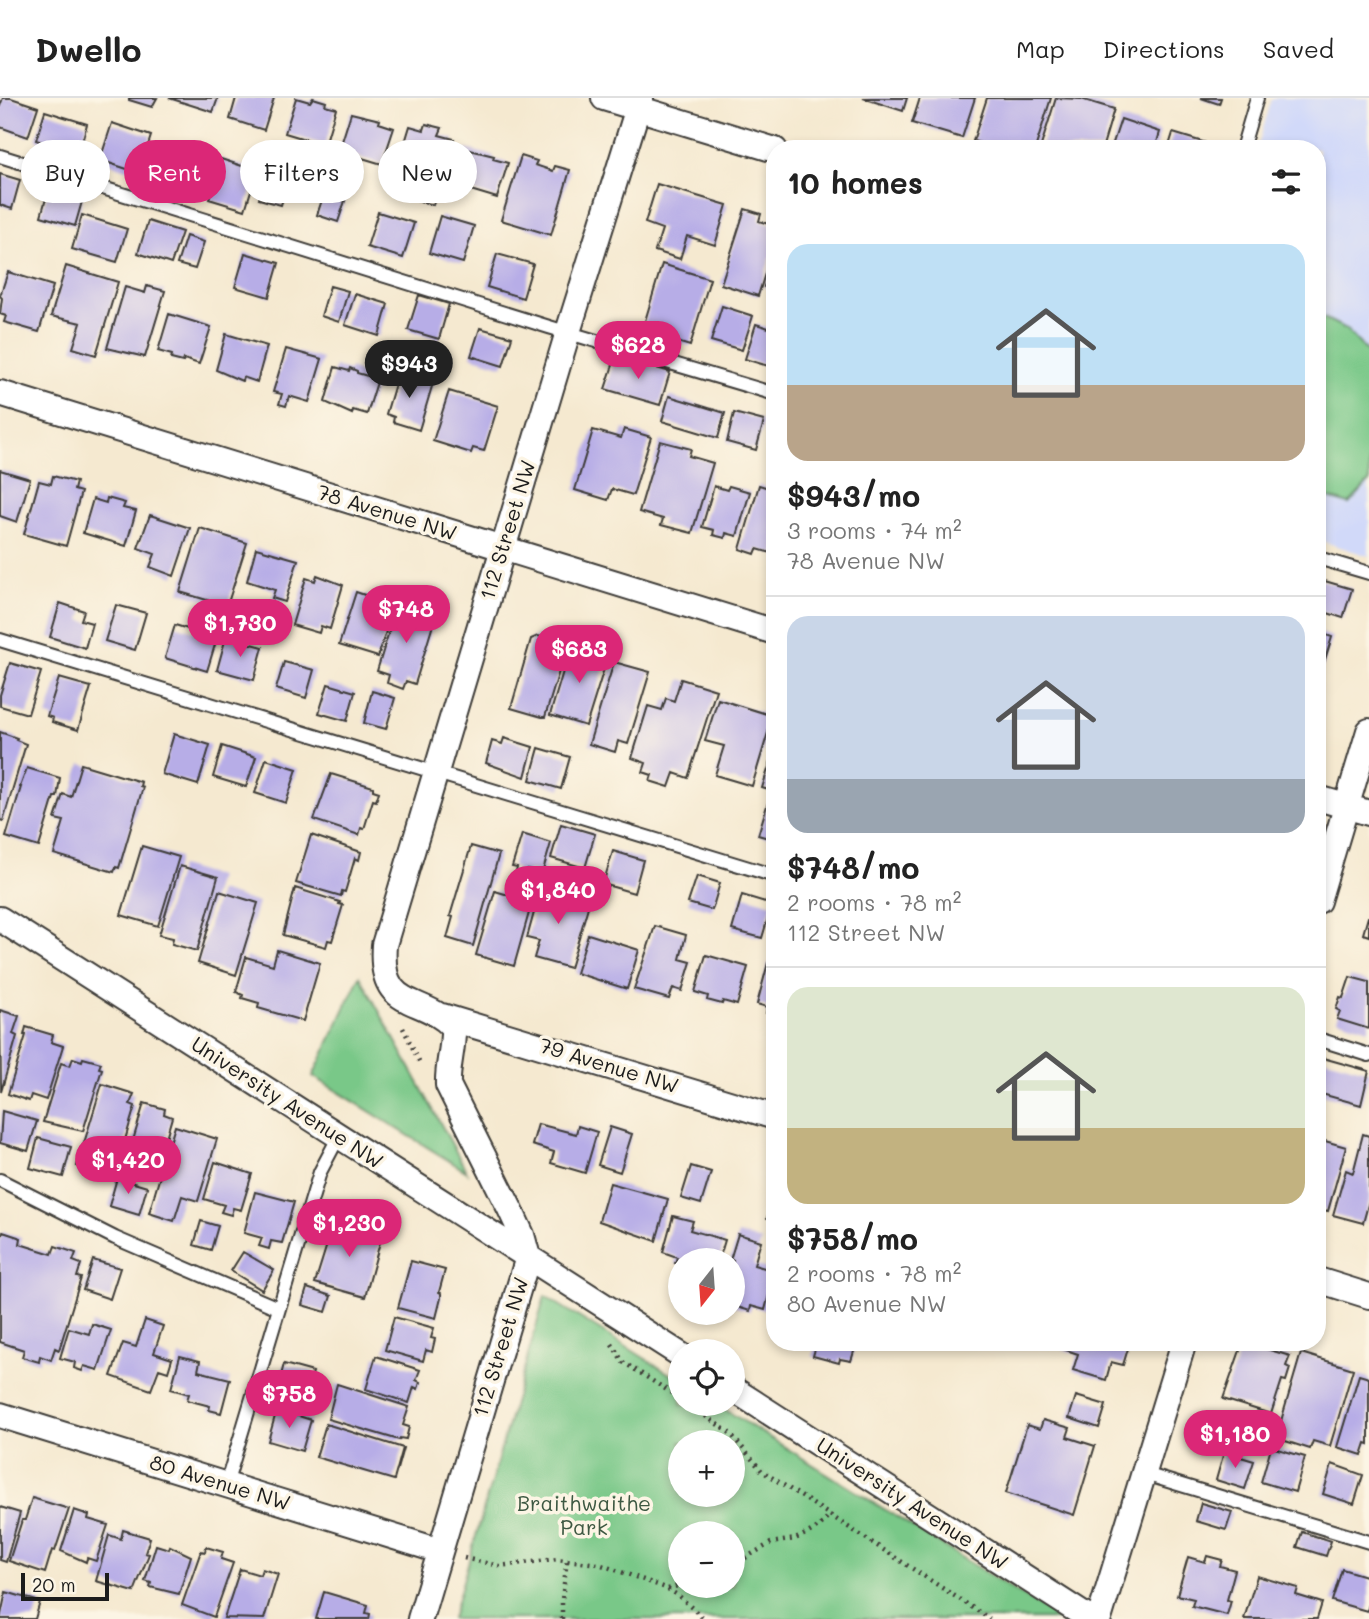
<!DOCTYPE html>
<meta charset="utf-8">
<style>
:root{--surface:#fff;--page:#f2f2f2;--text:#222;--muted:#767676;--line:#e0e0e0;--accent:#db2777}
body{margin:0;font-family:Mali,sans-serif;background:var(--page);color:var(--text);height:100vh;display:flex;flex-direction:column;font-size:26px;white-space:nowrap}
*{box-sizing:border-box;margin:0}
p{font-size:23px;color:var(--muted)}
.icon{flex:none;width:38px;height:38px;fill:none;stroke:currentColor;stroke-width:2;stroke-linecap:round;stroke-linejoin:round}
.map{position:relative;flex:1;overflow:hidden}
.panel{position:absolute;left:766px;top:42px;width:560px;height:1211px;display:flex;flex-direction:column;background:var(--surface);border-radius:28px;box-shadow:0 4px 10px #0003}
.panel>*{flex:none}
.hud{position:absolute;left:21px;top:42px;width:640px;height:63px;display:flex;gap:14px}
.needle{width:46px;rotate:197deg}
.buttons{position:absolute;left:668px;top:1150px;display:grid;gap:14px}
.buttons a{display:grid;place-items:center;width:77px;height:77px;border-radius:50%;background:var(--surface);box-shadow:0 4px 10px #0003;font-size:35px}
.scale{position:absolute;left:21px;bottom:18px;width:88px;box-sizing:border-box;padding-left:7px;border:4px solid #1c1c1c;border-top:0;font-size:19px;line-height:24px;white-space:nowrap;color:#1c1c1c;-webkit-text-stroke:5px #fcf5e5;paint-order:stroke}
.price{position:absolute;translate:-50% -60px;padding:0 16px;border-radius:24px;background:var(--accent);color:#fff;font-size:23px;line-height:46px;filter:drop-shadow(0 2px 4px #0008)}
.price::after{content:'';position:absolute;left:50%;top:42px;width:21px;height:16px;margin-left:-10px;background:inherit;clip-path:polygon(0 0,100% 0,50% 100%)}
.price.selected{background:#222;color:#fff}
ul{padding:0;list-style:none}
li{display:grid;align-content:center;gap:14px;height:371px;padding:0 21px}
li+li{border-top:2px solid var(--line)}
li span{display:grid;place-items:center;height:217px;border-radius:21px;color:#555}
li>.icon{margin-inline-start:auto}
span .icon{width:126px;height:126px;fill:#fffc;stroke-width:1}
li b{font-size:30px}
h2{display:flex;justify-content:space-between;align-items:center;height:84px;padding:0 21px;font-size:30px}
.pill{padding:0 24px;border-radius:32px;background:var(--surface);box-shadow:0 4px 10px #0003;font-size:24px;line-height:63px}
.pill.selected{background:var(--accent);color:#fff}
header{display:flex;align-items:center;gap:42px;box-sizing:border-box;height:98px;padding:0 35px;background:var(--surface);border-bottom:2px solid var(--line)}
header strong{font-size:33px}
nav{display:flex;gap:38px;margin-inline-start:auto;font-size:24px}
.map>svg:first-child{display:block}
.built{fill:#d1d9f9}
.green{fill:#79c888;stroke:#4a7252;stroke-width:2;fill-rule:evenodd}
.building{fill:#b7ade7}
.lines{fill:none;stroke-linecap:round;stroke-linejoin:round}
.lane-casing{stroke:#3d3b37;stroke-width:16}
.street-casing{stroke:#3d3b37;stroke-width:28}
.path{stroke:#3d3b37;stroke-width:4.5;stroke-dasharray:2 5;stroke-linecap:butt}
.lane{stroke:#fff;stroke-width:12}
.street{stroke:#fff;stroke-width:24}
.labels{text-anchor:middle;stroke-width:7;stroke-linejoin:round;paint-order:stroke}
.street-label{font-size:21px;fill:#1c1c1c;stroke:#fcf5e5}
.park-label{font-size:21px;fill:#3d5842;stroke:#fcf5e5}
</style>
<header>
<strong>Dwello</strong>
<nav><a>Map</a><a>Directions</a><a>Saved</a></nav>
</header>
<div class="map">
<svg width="1369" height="1521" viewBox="0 0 1369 1521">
<rect width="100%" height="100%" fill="#fcf5e5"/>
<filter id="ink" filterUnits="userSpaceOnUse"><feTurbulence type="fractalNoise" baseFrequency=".0143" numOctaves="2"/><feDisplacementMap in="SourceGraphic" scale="14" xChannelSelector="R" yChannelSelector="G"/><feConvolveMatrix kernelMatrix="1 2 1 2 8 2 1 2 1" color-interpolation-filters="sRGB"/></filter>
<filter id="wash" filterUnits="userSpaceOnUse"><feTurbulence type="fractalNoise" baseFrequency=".00686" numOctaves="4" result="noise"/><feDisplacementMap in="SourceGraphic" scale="28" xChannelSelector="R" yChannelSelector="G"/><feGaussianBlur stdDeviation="1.57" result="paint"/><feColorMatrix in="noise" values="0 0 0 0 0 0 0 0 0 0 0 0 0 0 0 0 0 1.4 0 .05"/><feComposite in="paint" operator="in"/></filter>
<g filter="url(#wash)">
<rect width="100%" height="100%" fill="#f5e9d0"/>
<path class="built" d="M1272 0H1369V458L1318 442V51H1257Z"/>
<path class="green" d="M1318 217 1346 231 1369 256V384L1349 406 1318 397Z
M360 878 467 1074 313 978Z
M545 1198 681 1283V1306H716L1060 1521H452ZM681 1344H733V1396H681ZM681 1435H733V1488H681Z"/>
<g id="blocks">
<path class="building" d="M3 0H11L38 9 28 39 0 29V8Z
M129 0H157L152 9 129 2Z
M169 0H218L213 14Z
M236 0H274L264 32 230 21Z
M296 0 310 4 313 0 326 4 325 7 336 10 325 47 285 35Z
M863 0H907L903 13Z
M920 0H975L962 40 912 25Z
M987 0H1051L1035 51H1000L973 43Z
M1056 0 1081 1 1114 11 1102 51H1040Z
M1201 0H1221L1219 6Z
M45 13 87 26 79 55 36 42Z
M351 15 380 22 379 25 394 30 382 66 339 53Z
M1121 21 1160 34 1155 51H1111Z
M112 25 151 38 139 75 100 62Z
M426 26 442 30 439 37 454 41 433 107 390 94 410 28 424 32Z
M1173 35 1216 48 1215 51H1168Z
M466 51 494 58 493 61 508 65 497 100 454 87Z
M185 57 204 62 197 87 178 82Z
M521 58 537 63 535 67 553 73 555 68 570 72 551 137 501 122Z
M221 61 257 73 245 112 209 101Z
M268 72 290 78 281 107 259 101Z
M0 76 20 82 12 111 0 107Z
M657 86 727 107 715 147 687 138 680 161 655 153 662 131 645 125Z
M49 90 83 100 75 128 41 118Z
M324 96 345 103 338 124 317 117Z
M745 111 761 116 759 123 775 128V144L758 198 721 186Z
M378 114 414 125 403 160 367 149Z
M82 117 127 131 117 164 72 151Z
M440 118 474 128 463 165 429 155Z
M148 123 182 134 171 166 138 155Z
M186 138 204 144 195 171 177 166Z
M245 155 279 165 269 199 235 189Z
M775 155V193L764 189Z
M497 156 533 166 523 200 487 189Z
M662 166 710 181 690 248 642 233Z
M66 168 118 184 96 257 73 250 81 225 51 218Z
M8 174 53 188 39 234 4 224 6 218 0 216 2 200 0 198Z
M147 188 165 193 145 259 107 250 125 189 145 195Z
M330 188 348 193 339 224 321 218Z
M355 196 388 206 379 238 345 227Z
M419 197 449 206 439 241 408 232Z
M722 208 753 218 742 252 711 243Z
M169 216 211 229 199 266 184 261 183 264 171 261 172 257 158 253Z
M756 226 775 232V270L745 261Z
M480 230 512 239 503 268 471 258Z
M226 236 267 248 257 284 243 279 242 283 216 272Z
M286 251 322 261 309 304 289 298 286 308 279 306 282 296 273 294Z
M616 258 670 274 660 307 605 291Z
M335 269 349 273 350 270 357 273V275L378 281 367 316 353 312 352 316 325 304Z
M407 272 421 277 420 281 433 285 419 332 393 324 394 319 386 316 398 276 406 278Z
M449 293 498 308 484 353 473 350 471 355 433 343Z
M669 298 725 315 718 340 662 323Z
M734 315 764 323 756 352 727 344Z
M624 331 651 339 633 397 612 391 608 402 575 392 593 332 621 340Z
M774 336H775V358L769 356Z
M660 343 691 351 689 358 713 365 692 435 661 427 663 421 639 414Z
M0 372 30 381 17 424 0 418Z
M53 378 76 384 74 392 81 394 66 448 24 436 39 383 51 386Z
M759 387 775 392V456L757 451 755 456 740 451Z
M714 388 727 392 729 388 750 394 737 438 726 435 725 440 713 437 714 432 702 429Z
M107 400 125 405 123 410 136 413 126 448 83 435 93 401 106 405Z
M150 417 190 430 174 478 150 469 155 456 138 450Z
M200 430 247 445 227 508 180 494Z
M256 450 298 462 285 504 272 500 275 492 247 483Z
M317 477 343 487 330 531 321 528 319 535 292 527 306 480 315 483Z
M1318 481 1352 491 1343 520 1318 512Z
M356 494 394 507 378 559 339 547Z
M398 504 428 513 427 517 435 520 415 586 406 583 403 591 387 585 389 577 377 573Z
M60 505 84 513 81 522 92 525 85 550 50 539Z
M116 507 146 515 135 552 105 543Z
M175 527 217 540 207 573 165 560Z
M1318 534 1332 539 1318 584Z
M538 538 567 547 545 619H542L511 610 531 541Z
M226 539 263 549 254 582 217 572Z
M577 547 602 555 607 561 586 628 550 617 570 550Z
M284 564 314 572 306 600 276 591Z
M614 564 650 574 628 646 618 643 615 654 589 646Z
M10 565 41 574 28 616 0 608V597Z
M59 580 91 589 78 632 52 624 53 620 47 618Z
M681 581 716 592 688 680 674 675 669 689 650 683 652 677 643 674 646 665 632 660 648 608 662 612 666 600 674 603Z
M328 586 355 594 347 623 319 615Z
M372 593 395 600 386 631 364 625Z
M718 601 773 618 752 688 715 677 724 648 705 643Z
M0 634 17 640 16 642 26 646 3 723 0 722Z
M174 636 210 647 198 687 162 676Z
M504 640 533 649 525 679 486 665 492 643 502 646Z
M222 648 256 659 246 689 213 679Z
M539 650 570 659 561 691 530 682Z
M775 650V694L762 690Z
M266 661 297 671 286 705 255 695Z
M81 666 141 684 140 688 143 689 119 770 116 769 114 774 54 756 64 723 55 721 63 696 71 699Z
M27 670 60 680 57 699H54L39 749 6 739 21 689H20Z
M331 676 373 689V692L379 694 376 703 373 702 364 731 361 730 359 737 314 722Z
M769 701 775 703V742L758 737Z
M561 726 595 736 585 770 551 760Z
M522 736 551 745 542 776 528 772 527 777 516 774 517 770 512 769Z
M311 737 361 754 359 762 355 760 345 794 342 793 341 798 296 785Z
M142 748 179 759 158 828 121 817Z
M471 748 499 756 473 848 447 840 453 819 450 818Z
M613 753 643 762 634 795 603 786Z
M180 768 218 779 197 853 172 846 173 840 159 837Z
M697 778 720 785 712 812 688 805Z
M541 789 590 802 570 870 534 860 539 843 527 840Z
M295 790 340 804 339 806 343 807 332 843 328 842 326 849 283 837Z
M219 793 258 805 236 877 198 865Z
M495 793 532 804 514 868 476 857Z
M742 797 772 806 762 840 732 832Z
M1368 819H1369V838L1363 836Z
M655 828 686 837 680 861 691 864 682 893 673 890 669 901 634 891Z
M588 836 639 852 627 891 576 875Z
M277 852 320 865 303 923 258 910 259 905 242 900 243 897 236 894 246 859 273 867Z
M706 857 748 869 737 907 723 903 722 906 707 902 708 898 695 894Z
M768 865 775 867V917L766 915 767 909 757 906Z
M1350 879 1369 884V931L1337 921 1340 913 1336 911 1340 899 1343 900Z
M0 912 19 918 13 936 17 938 1 994Z
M26 929 53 937 51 944 63 948 46 1002 31 997 29 1003 8 996 26 937H24Z
M73 960 82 963 83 960 101 965 99 970 102 971 83 1033 43 1024 61 965 70 968Z
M1323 960 1369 973 1361 1007 1318 995V979Z
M102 986 134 996 130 1006 135 1008 114 1079 77 1068Z
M144 1005 165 1011 164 1016 172 1019 157 1071 154 1070 151 1079 125 1070Z
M2 1013 37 1023 28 1053 0 1045Z
M538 1026 576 1036 578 1028 597 1034 585 1075 551 1065 554 1054 532 1047Z
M175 1028 217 1041 198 1103 182 1098 174 1123 149 1115Z
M610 1029 632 1036 620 1074 598 1067Z
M1363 1036 1369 1038V1103L1363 1125 1333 1117 1346 1072 1353 1075Z
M38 1040 71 1049 63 1079 30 1070Z
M1318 1041 1346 1049 1328 1113 1318 1111Z
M215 1064 252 1076 241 1112 233 1110 231 1117 221 1114 224 1107 204 1101Z
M691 1068 711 1074 701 1106 681 1100Z
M117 1080 147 1089 139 1117 109 1108Z
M610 1085 668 1101 656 1143 599 1123Z
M255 1094 294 1104 282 1145 271 1143 269 1151 259 1148 262 1140 244 1135Z
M775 1095V1123L767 1120Z
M673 1118 693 1123 690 1132 725 1142 719 1162H681V1167L675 1165 677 1159 663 1154Z
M201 1123 218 1128 211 1152 194 1147Z
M334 1124 382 1137 365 1199 315 1185Z
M3 1134 21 1140 20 1146 52 1156 55 1148 76 1155 73 1163 81 1166 77 1179 81 1180 59 1252 55 1250 51 1262 40 1258 39 1264 22 1259 24 1252 0 1244V1141Z
M738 1136 761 1143 754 1167 775 1173 765 1212 751 1208 750 1213 734 1208 736 1201 733 1200V1162H730Z
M243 1154 274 1172 262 1192 231 1173Z
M93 1162 120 1170 110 1201 83 1192Z
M411 1163 445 1172 439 1194 441 1195V1200L436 1220 398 1210Z
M307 1190 331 1198 326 1214 302 1207Z
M394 1219 434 1230 431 1240 435 1241 432 1254 426 1252 423 1263 385 1252Z
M145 1222 163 1228 154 1255 172 1261 168 1274 159 1271 151 1292 111 1278 123 1245 136 1249Z
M92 1226 111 1232 98 1272 84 1268 82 1273 74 1270 75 1264 60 1260 69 1230 89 1236Z
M817 1244H857L851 1263 840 1261 839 1265 813 1258Z
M1059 1244H1130L1123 1267 1111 1264 1106 1282 1073 1272 1078 1256 1057 1249Z
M1243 1244 1290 1258 1286 1268 1290 1270 1286 1283 1282 1282 1271 1316 1223 1301Z
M1301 1255 1353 1271 1330 1348 1313 1343 1310 1351 1276 1340Z
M180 1258 200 1263 198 1273 230 1281 221 1315 209 1312 210 1308 187 1302 189 1296 171 1291Z
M376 1258 420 1272 416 1282 420 1284 418 1291 414 1289 409 1305 366 1291Z
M284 1266 313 1274 302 1312 274 1304Z
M1359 1277 1369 1280V1346L1366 1345 1362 1357 1337 1349Z
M337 1286 409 1309 403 1327 409 1329 406 1341 400 1340 399 1342 328 1321Z
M1076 1298 1106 1307 1099 1330 1069 1320Z
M277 1311 311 1322 302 1353 268 1343Z
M1043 1322 1070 1330 1067 1339 1095 1348 1074 1417 1006 1395 1027 1327 1040 1331Z
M326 1326 403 1350 394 1382 316 1359Z
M1271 1349 1305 1359 1295 1394 1261 1384Z
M1224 1354 1254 1363 1245 1391 1216 1382Z
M1332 1366 1363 1377 1354 1406 1323 1396Z
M32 1400 69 1411 55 1453 52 1452 45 1475 9 1463 22 1422H25Z
M1201 1405 1232 1414 1226 1432 1196 1423Z
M0 1409 20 1415 6 1464 0 1462Z
M74 1412 89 1417 88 1421 108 1427 96 1463 87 1460 86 1464 61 1453Z
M123 1432 150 1440 145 1455 149 1456 134 1494 96 1483 109 1437 121 1441Z
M1302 1434 1331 1443 1326 1458 1297 1449Z
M156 1447 169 1451 170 1448 191 1458 179 1496 150 1489 151 1485 145 1483Z
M206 1449 223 1454 221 1461 233 1465 214 1519 182 1507 201 1453 205 1454Z
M1207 1458 1222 1462 1220 1468 1235 1472 1227 1502 1231 1503 1227 1517 1192 1508 1194 1501 1177 1497 1188 1459 1205 1464Z
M240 1471 260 1477 262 1471 278 1476 264 1521 224 1520Z
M1342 1471 1369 1479V1506L1367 1513 1332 1503Z
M1257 1478 1298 1490 1296 1497 1322 1505 1317 1521H1244Z
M6 1494 40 1504 35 1521H0Z
M324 1494 368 1507 366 1515 370 1516 369 1521H316Z"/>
</g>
</g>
<g filter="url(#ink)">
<use href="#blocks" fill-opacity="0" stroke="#3d3b37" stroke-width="2"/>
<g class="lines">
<defs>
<path id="lane" d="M1242 51 1257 0
M0 58 549 229 775 296
M1318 460 1369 475
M0 542 775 778
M1318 941 1369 957
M0 1082 115 1140 278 1210
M1145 1376 1369 1444
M226 1387 320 1074 339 1038"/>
<path id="street" d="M604 0 775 52
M0 295 775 534
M1318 700 1369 715
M1318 803 1369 633
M0 821 681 1257
M442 918 775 1019
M1318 1182 1369 1198
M733 1291 1090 1521
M0 1317 440 1453
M420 1521 528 1159 522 1137 510 1111 448 987C447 967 454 949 453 929 421 895 379 915 384 847L568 234 641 0
M1099 1521 1184 1244"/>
</defs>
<use href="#lane" class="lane-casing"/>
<use href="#street" class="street-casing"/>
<path class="path" d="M403 930 421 967
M612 1246 623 1264 681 1301
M688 1306 730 1335 762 1373 990 1521
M464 1460 499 1468 557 1461 599 1466 666 1490 679 1498 704 1521
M733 1467 771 1445 795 1441 808 1435 820 1428 830 1416
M668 1491 681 1487
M562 1521V1501L567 1462"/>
<use href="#lane" class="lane"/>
<use href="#street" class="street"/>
</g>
</g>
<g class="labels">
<g class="street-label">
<text transform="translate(387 415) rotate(17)" y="7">78 Avenue NW</text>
<text transform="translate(508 432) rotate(-73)" y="7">112 Street NW</text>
<text transform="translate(609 968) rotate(17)" y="7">79 Avenue NW</text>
<text transform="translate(287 1005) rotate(33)" y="7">University Avenue NW</text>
<text transform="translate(501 1249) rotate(-73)" y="7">112 Street NW</text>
<text transform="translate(220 1385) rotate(17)" y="7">80 Avenue NW</text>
<text transform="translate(912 1406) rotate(33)" y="7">University Avenue NW</text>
</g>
<g class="park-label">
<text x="584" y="1413">Braithwaithe<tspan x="584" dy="24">Park</tspan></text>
</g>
</g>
</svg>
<div class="buttons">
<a><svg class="needle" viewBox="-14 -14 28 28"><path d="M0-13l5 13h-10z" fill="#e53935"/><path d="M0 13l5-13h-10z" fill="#767676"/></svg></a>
<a><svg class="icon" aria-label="locate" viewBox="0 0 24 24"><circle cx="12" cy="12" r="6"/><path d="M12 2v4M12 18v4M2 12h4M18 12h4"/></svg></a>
<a>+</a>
<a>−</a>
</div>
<div class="scale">20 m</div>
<b class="price" style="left:638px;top:283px">$628</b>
<b class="price selected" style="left:409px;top:302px">$943</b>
<b class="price" style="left:406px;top:547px">$748</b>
<b class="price" style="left:240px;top:561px">$1,730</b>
<b class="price" style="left:579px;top:587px">$683</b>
<b class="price" style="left:558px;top:828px">$1,840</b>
<b class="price" style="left:128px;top:1098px">$1,420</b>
<b class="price" style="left:349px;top:1161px">$1,230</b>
<b class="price" style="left:289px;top:1332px">$758</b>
<b class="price" style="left:1235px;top:1372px">$1,180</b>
<div class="hud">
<a class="pill">Buy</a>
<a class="pill selected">Rent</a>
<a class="pill">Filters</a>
<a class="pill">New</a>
</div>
<section class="panel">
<h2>10 homes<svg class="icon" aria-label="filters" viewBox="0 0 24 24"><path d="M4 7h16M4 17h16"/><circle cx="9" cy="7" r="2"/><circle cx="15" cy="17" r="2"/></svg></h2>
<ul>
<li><span style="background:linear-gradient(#bfe0f5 65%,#b9a48a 0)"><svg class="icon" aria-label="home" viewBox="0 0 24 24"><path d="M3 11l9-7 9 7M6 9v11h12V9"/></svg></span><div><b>$943/mo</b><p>3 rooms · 74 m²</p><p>78 Avenue NW</p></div></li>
<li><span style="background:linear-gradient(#c9d6e8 75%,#9aa5b1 0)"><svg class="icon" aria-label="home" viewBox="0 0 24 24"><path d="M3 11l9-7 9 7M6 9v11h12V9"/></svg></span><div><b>$748/mo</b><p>2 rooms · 78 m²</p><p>112 Street NW</p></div></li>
<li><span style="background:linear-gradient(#dfe7d0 65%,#c2b280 0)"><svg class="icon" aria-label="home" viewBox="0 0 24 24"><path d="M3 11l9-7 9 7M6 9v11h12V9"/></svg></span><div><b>$758/mo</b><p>2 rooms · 78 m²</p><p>80 Avenue NW</p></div></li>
</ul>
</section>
</div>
